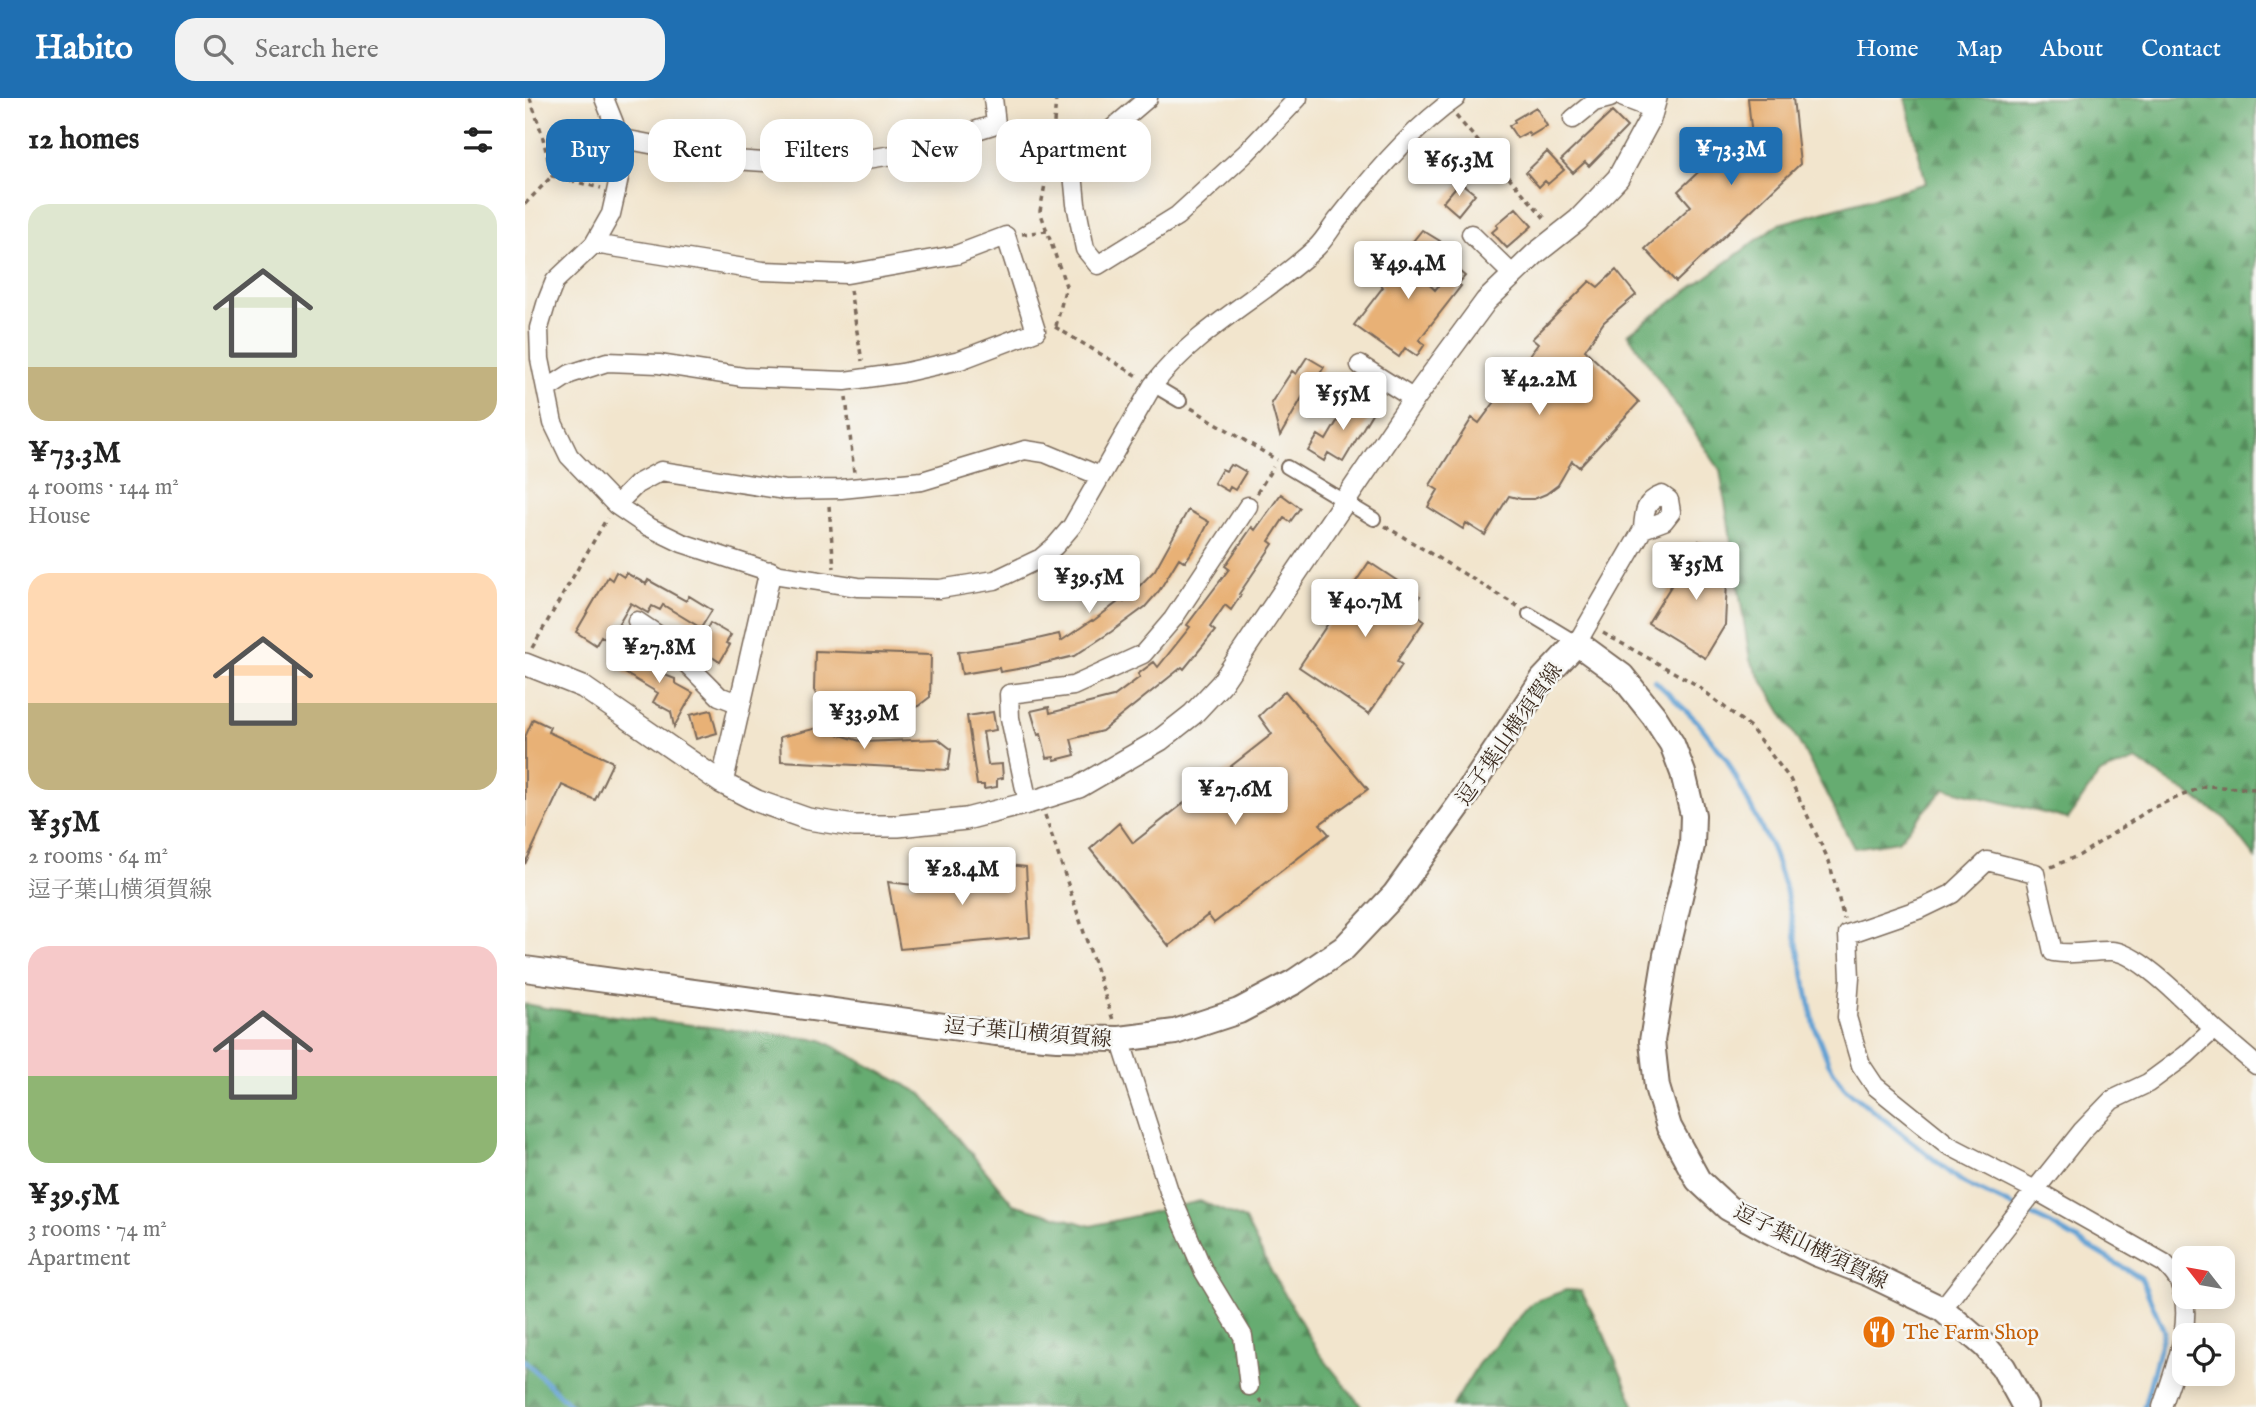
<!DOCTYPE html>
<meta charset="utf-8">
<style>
:root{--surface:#fff;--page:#f2f2f2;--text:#222;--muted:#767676;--accent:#1f6fb2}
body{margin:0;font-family:"IM FELL English","Noto Serif JP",serif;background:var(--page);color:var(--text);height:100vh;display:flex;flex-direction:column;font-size:26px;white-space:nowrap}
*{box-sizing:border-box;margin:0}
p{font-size:23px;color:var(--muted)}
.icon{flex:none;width:38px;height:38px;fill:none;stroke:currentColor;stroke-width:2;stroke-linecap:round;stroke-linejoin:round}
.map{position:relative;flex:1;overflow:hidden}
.drawer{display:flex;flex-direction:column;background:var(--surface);width:525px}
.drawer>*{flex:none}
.top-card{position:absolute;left:21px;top:21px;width:665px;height:63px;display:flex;gap:14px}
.needle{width:46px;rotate:301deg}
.buttons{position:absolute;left:1647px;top:1148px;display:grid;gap:14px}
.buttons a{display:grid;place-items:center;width:63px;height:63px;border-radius:14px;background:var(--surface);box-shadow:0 4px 18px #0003;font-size:35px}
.price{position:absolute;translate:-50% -60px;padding:0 16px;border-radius:7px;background:#fff;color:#222;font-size:23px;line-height:46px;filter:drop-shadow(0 2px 4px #0008)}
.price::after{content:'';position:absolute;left:50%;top:42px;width:21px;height:16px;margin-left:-10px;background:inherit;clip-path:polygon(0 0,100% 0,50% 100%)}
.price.on{background:var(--accent);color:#fff}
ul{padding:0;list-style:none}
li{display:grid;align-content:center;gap:14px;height:371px;padding:0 28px}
li span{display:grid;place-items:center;height:217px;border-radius:21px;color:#555}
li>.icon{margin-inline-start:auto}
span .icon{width:126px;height:126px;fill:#fffc;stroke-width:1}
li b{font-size:30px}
h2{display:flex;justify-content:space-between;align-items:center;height:84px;padding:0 28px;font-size:30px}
.tag{padding:0 24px;border-radius:21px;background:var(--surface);box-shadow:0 4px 18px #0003;font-size:24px;line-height:63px}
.tag.on{background:var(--accent);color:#fff}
header{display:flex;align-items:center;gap:42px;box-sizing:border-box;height:98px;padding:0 35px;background:var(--accent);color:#fff}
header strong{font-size:33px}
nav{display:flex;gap:38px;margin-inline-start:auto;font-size:24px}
.search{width:490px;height:63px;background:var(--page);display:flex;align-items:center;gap:18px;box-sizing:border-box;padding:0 24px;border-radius:21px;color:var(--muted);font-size:26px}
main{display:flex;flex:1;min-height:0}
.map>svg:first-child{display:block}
.forest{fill:url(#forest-firs);stroke:#506b48;stroke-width:2}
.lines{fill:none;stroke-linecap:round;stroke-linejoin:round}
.stream{stroke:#61a0d3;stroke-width:5}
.building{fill:#e8b176}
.pedestrian-casing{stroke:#7b6b5b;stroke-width:16}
.minor-casing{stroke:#7b6b5b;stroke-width:21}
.tertiary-casing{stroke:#7b6b5b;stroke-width:24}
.secondary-casing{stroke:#7b6b5b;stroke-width:28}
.path{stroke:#7b6b5b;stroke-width:3.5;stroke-dasharray:5 5;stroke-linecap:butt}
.pedestrian{stroke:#fff;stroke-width:12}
.minor{stroke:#fff;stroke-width:18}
.tertiary{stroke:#fff;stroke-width:21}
.secondary{stroke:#fff;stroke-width:24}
.labels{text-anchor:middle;stroke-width:5;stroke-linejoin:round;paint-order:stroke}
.street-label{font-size:21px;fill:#3b2a1e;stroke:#f6f6f2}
.food-label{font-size:21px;fill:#c56008;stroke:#f6f6f2;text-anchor:start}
</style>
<header>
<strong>Habito</strong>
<div class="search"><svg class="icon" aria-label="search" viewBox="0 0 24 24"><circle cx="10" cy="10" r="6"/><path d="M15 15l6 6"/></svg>Search here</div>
<nav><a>Home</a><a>Map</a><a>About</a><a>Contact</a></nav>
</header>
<main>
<section class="drawer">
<h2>12 homes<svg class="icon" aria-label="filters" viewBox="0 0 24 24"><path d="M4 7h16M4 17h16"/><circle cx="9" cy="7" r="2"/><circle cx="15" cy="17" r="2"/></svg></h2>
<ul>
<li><span style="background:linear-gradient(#dfe7d0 75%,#c2b280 0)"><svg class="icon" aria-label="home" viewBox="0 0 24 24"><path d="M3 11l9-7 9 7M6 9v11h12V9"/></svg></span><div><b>¥73.3M</b><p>4 rooms · 144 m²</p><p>House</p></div></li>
<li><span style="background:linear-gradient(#ffd9b3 60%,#c2b280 0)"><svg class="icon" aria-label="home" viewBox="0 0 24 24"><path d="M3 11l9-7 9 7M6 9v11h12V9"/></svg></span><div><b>¥35M</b><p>2 rooms · 64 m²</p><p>逗子葉山横須賀線</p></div></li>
<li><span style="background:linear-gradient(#f6c9c9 60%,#8fb573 0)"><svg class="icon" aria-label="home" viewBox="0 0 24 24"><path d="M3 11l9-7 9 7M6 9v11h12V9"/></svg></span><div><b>¥39.5M</b><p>3 rooms · 74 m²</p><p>Apartment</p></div></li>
</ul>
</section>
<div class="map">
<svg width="1731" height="1309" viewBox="0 0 1731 1309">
<defs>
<pattern id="forest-firs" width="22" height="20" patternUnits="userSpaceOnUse" patternTransform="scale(1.75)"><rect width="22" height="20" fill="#66ac71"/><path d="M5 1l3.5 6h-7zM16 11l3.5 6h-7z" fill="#558c5c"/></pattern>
</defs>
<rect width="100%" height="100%" fill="#f6f6f2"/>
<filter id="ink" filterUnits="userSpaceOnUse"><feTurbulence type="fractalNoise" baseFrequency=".0143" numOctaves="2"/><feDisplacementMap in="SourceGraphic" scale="14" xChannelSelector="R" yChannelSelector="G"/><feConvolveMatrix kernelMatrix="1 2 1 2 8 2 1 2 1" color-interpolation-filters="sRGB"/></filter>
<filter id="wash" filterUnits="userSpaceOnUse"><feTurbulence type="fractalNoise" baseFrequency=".00686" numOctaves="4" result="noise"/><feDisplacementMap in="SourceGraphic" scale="28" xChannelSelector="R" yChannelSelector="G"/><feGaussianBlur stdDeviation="1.57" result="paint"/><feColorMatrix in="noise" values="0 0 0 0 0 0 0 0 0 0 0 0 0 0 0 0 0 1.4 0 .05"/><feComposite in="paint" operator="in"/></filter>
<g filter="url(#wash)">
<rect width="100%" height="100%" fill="#f2e5cd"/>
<path class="forest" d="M1380 0H1731V760L1700 720 1611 662 1574 676 1543 721 1420 690 1373 743 1329 750 1278 651 1225 562 1195 372 1103 236 1254 126 1401 85Z
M0 906 20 910 297 942 397 996 488 1106 566 1128 675 1103 720 1122 745 1171 794 1255 837 1309H0Z
M1041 1192 1056 1193 1079 1236 1110 1309H927L953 1266 1008 1204Z"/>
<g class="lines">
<path class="stream" d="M1130 583 1172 623 1202 662 1247 751 1261 793 1290 930 1304 966 1319 989 1437 1084 1525 1126 1616 1180 1639 1233 1619 1309
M0 1263 47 1309"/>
</g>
<g id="blocks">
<path class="building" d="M1223 0H1268L1275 66 1151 184 1120 151 1166 108 1153 93 1199 50 1212 64 1228 49Z
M1011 9 1022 28 1005 38 1003 34 992 40 984 28 990 24 989 22Z
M1087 14 1102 29 1064 68 1060 64 1048 75 1036 62Z
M1022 54 1039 72 1023 86 1020 83 1014 89 1001 74Z
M935 84 950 96 933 117 918 104Z
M991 110 1007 128 982 150 967 134 973 129 971 127Z
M897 132 915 143 891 174 910 192 929 169 940 178 933 186 936 188 894 242 900 246 892 258 880 250 874 259 829 227 858 189 854 185 883 153 881 152Z
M1091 172 1111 197 1079 224 1060 252 1114 304 1054 369 1047 363 1033 387 1021 396 1009 401H996L984 398 960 437 941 425 938 431 903 409 913 392 905 387 947 320 954 325 1013 246 1007 241 1065 183 1073 189Z
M782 259 799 269 780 300 778 298 755 338 746 305 767 273 771 276Z
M827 298 849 312 818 364 803 355 799 363 783 353 793 337 801 342Z
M705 367 708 368 709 367 721 374 710 392 705 389 703 393 689 385 697 371 701 373Z
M756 396 775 410 765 424 759 420 744 443 748 446 714 496 716 497 706 512 700 507 685 529 690 533 659 571 657 569 577 633 546 641 550 657 530 662 529 659 522 660 516 636 513 637 506 613 524 609 525 615 588 599 615 579 613 576 629 564 633 569 665 529 662 527 704 471 700 468 727 429 730 432Z
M663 412 684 424 673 445 660 464 654 460 634 493 620 509 586 534 549 558 504 569 475 574 474 570 437 576 433 554 495 545 534 536 536 543 567 522 568 523 597 501 599 504 630 472Z
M1174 443 1203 461 1200 527 1180 560 1123 525Z
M844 464 895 498 885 513 899 523 872 563 877 567 844 616 774 569Z
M91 474 99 479 101 475 121 486 123 482 161 503 164 498 187 512 176 530 138 507 135 512 127 508 123 515 106 505 84 543 76 538 71 547 51 534 83 479 87 482Z
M185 525 206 537 201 545 205 547 195 564 179 554 183 548 175 543Z
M112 551 132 563 127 572 150 581V585L168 595 149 629 146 614 128 604 133 595 98 574Z
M290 553 406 557 405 599 392 609 295 604 289 592Z
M760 593 843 691 795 726 804 736 689 825 683 817 644 848 565 751 594 725 608 745 747 636 734 618Z
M186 612 192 635 171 641 165 617Z
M468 614 471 632 458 634 463 667 477 666 478 680 472 681V689L459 691V687H452L442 618Z
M8 621 25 629 23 634 88 664 70 702 37 687 0 766V639Z
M293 630 338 644 413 641 426 651 423 672 256 663 255 639Z
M474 766 501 769 505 839 375 851 363 784 388 787 406 773Z"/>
</g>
</g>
<g filter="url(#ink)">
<use href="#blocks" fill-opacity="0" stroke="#7b6b5b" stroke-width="2"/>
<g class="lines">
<defs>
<path id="pedestrian" d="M628 287 655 303
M762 369 849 421
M1004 516 1052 545"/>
<path id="minor" d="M79 0 89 25 94 50 96 70 91 94 86 116 69 146 30 183 22 203 14 230 15 261 28 325 44 358 91 407 122 428 157 445 255 477 333 489 415 491 470 482 516 460 530 448 547 428 628 287C673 229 740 198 792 149 801 140 807 128 815 119 847 78 889 29 931 0
M623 0 547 65 551 106 560 151 573 167 652 118 721 55 773 0
M1099 0 1128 11
M1048 21 1069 4 1085 0
M93 40 209 62 299 68 380 55 471 26 468 0
M946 136 988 177
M835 267 889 301
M22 291 45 276 82 264 134 266 218 279 320 283 377 275 435 262 511 233 481 138 431 157 322 176 238 173 69 146
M91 407 112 386 136 373 260 392 316 391 397 383 500 352 520 355 575 378
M112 523 133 537 194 598 215 606
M1052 545 1118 431C1119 414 1120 403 1137 397L1144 402 1146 414 1139 423 1118 431
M503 705 485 620 484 596 548 588 618 556 648 521 723 408
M1689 931 1731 967
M595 941 644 1093 678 1172 718 1238 724 1288
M1417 1211 1510 1092 1557 1033 1587 1002 1623 985 1661 957 1689 931C1668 912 1615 854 1587 853 1567 852 1549 858 1528 854L1510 775 1462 763 1427 796 1398 810 1323 836 1325 880 1322 919 1336 967 1350 988 1423 1047 1510 1092 1639 1165C1644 1170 1650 1176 1653 1182 1672 1218 1649 1273 1637 1309"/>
<path id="tertiary" d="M0 566 58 589 197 685 232 703 283 721 329 728H373L441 721 503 705 554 689 635 642 668 616 696 586 889 301 961 203 1010 156 1053 122 1093 80 1125 21 1131 0
M197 685 245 474"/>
<path id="secondary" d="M0 871 471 935 532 940 595 941 650 934 714 913 769 884 819 850 870 796 935 706 1018 581 1052 545 1097 578 1129 618 1147 646 1158 675 1168 717 1167 748 1141 857 1127 943 1132 989 1144 1029 1173 1082 1203 1110 1245 1133 1290 1155 1344 1176 1417 1211 1460 1248 1478 1269 1500 1309"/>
</defs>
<use href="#pedestrian" class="pedestrian-casing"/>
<use href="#minor" class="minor-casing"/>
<use href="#tertiary" class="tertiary-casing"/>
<use href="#secondary" class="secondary-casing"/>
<path class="path" d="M5 0 17 36 27 78 76 90
M931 18 1022 123
M0 106 27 78
M497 136 522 133
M325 192 337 263
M531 228 541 188 515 113 527 49 531 0
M530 229 613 278
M321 299 329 375
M666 310 752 362
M732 395 748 369
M304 408 309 470
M860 428 994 509
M1078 535 1170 586 1225 629 1265 681 1304 763 1319 821
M7 550 82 420
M520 717 588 922
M1526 769 1555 757 1627 710 1680 688 1731 691
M734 1301 740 1309"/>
<use href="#pedestrian" class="pedestrian"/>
<use href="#minor" class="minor"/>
<use href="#tertiary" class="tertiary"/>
<use href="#secondary" class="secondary"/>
</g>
</g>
<defs>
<symbol id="restaurant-disc" viewBox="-11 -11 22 22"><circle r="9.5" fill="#e8710a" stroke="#f6f6f2"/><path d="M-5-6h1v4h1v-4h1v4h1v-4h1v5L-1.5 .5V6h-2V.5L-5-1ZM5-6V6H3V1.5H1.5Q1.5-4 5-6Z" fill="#fff"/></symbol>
</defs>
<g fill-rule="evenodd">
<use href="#restaurant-disc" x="1335" y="1215" width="38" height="38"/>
</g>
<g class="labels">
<g class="street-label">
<text transform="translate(984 636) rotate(-55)" y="7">逗子葉山横須賀線</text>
<text transform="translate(503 934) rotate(5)" y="7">逗子葉山横須賀線</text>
<text transform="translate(1286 1148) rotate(26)" y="7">逗子葉山横須賀線</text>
</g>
<g class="food-label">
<text x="1378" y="1241">The Farm Shop</text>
</g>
</g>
</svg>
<div class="buttons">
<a><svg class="needle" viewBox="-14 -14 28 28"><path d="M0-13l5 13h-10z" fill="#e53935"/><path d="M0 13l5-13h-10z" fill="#767676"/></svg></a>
<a><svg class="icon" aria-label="locate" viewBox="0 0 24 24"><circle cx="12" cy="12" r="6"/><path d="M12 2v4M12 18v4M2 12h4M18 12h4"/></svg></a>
</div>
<b class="price on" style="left:1206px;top:89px">¥73.3M</b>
<b class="price" style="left:934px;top:100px">¥65.3M</b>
<b class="price" style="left:883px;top:203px">¥49.4M</b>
<b class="price" style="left:1014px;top:319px">¥42.2M</b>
<b class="price" style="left:818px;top:334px">¥55M</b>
<b class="price" style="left:1171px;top:504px">¥35M</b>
<b class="price" style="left:564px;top:517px">¥39.5M</b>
<b class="price" style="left:840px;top:541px">¥40.7M</b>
<b class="price" style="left:134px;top:587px">¥27.8M</b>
<b class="price" style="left:339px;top:653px">¥33.9M</b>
<b class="price" style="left:710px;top:729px">¥27.6M</b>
<b class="price" style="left:437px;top:809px">¥28.4M</b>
<div class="top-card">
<a class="tag on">Buy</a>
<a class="tag">Rent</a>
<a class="tag">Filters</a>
<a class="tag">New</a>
<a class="tag">Apartment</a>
</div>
</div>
</main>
